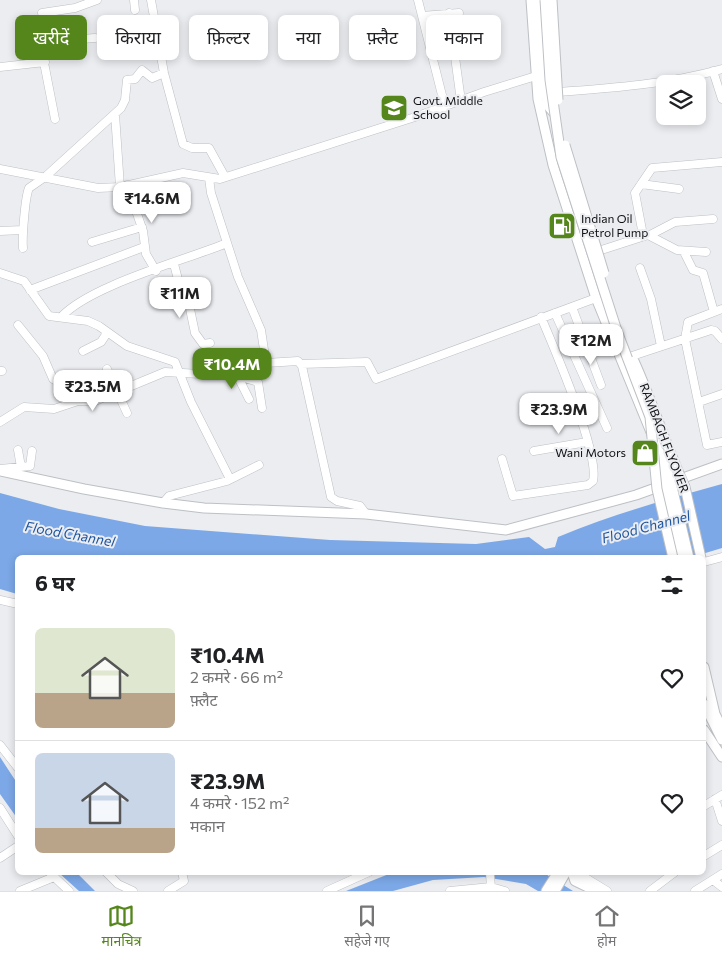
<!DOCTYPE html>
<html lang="hi">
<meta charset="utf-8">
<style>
:root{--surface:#fff;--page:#f6f6f6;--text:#202124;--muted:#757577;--line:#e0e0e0;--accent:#55861b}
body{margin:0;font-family:Commissioner,"Noto Sans Devanagari",sans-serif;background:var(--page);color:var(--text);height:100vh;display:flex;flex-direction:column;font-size:19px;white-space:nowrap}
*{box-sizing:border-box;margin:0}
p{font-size:16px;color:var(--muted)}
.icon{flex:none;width:28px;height:28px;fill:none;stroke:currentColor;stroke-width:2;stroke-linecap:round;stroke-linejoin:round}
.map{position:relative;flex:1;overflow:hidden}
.side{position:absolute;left:15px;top:555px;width:691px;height:320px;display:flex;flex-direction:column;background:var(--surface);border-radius:8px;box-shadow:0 2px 8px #0003}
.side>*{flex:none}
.banner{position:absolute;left:15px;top:15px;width:692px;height:45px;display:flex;gap:10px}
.controls{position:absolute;left:656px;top:75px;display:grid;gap:10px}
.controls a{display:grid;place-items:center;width:50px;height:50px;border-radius:8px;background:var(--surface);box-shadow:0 2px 8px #0003;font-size:25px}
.price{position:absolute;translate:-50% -42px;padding:0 11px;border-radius:10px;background:#fff;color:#222;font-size:16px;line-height:32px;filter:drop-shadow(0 1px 2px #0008)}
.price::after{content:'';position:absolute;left:50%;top:30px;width:15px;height:11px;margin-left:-8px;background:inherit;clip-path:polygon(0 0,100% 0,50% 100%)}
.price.active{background:var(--accent);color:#fff}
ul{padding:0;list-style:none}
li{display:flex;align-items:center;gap:15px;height:125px;padding:0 20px}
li+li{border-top:1px solid var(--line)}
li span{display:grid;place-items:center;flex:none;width:140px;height:100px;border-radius:8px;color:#555}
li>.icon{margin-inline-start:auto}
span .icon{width:60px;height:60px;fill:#fffc;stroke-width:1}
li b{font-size:21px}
h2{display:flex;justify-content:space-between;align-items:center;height:60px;padding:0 20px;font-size:21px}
.pill{padding:0 18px;border-radius:8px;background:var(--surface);box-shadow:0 2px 8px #0003;font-size:18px;line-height:45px}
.pill.active{background:var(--accent);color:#fff}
.tab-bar{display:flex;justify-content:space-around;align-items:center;height:70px;border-top:1px solid var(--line);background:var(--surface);font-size:14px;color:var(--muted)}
.tab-bar a{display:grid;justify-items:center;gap:2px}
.tab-bar .active{color:var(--accent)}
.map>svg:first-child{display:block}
.water{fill:#7ca8e7}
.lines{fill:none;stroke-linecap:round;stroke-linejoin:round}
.minor-casing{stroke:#bdc0c4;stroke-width:9}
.major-casing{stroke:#bdc0c4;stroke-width:11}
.minor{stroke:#fff;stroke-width:8}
.major{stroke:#fff;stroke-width:9}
.major-bridge-casing{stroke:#bdc0c4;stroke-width:11;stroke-linecap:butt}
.major-bridge{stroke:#fff;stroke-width:9}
.labels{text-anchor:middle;stroke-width:4;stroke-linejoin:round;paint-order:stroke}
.poi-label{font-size:12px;fill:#0f0f11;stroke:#ebedf1;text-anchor:start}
.street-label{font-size:12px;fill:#0f0f11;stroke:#ebedf1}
.water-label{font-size:14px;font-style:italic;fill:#1d549f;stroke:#ebedf1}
</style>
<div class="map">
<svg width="722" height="891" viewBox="0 0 722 891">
<rect width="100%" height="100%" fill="#ebedf1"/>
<path class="water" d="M722 484V548L689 558H18L17 594 0 589V493L59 509 145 526 330 540 476 544 529 537 545 549 555 547 558 537C611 515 667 499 722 484Z
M0 757 17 783V818L0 794Z
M394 872 544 873 573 891H538L526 884 484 877 433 880 393 891H346Z
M59 873H77L95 891H79Z"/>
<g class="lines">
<defs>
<path id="minor" d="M134 0 135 10
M151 0 164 73 183 144 192 148H209L225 177
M418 0 445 107
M42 13 75 8 97 0
M449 13 461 101
M422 16 459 13
M0 67 45 62
M713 71 722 99
M558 92C613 88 668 84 722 69
M115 114 120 187
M55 119 40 42 95 38
M0 169 98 188 120 187 183 173 220 179 415 117 484 92 536 76
M209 178 211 193 238 277 261 330 266 363
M641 184 679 189
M127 185 143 231 146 254 156 271
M0 231 22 230
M643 235 635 193 652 168 722 162
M650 235 675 222 713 219
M92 242 142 227
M23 248C22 238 25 197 29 188L45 177 121 108 125 100 127 80 135 79 142 70 152 78 164 73
M684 252 693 270 703 273 714 312
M592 253 648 235 677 250 706 252
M174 264 180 287 189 304 195 333 203 344 210 343
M640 268 651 299 661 346
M0 273 24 281 49 316 88 321 99 326 127 346 175 362 191 402 230 479
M30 290 144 247
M572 307 601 385
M722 309 688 322 685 339 707 445 722 442
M555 313 607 428
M61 317C91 285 183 261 227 243
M18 325 43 356 53 379 64 385 78 401
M83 351 101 342 107 333
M623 359 711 330 715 331 722 339
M301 364 367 362 376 379 596 298
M107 369 127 413
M0 371H2
M237 375 249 399
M238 376 258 382 262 408
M699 402 722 394
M0 422 24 407 54 409 78 401H95L165 372 218 375 236 373 266 363 298 361 302 366 331 497 337 501 360 506 366 514
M18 450 21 467
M534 451 587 442
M502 459 513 496 588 485 593 481C600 453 554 348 541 317
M0 469 30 466 32 451
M163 503 169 496 227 481 259 465
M704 562 722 557
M0 600 18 604
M0 745 18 768
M715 799 722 821
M704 806 722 795
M0 808 18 836
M704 856 722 845
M0 858 18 846
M49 872 69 891
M106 872 118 884 133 891
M490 872 491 890
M576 872 607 891
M713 880 722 887
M20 891 54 877
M168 891 184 881 182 872
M327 891 369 872
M450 891 491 887 505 891
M650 891 675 872
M695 891 722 874"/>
<path id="major" d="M531 0 538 99 553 165 596 298 655 442 661 459 665 494 680 558
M537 0 546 93 549 107 554 113
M664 453 689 558
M0 471 84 489 163 503 204 508 366 514 506 530 636 495 722 464
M685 487 701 558
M704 667 715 714 722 728
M704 704 722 740
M704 730 722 757
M572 872 575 881 596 891
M546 891 558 872
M555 891 566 872"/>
</defs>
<use href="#minor" class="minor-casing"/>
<use href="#major" class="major-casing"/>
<use href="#minor" class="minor"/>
<use href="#major" class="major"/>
<defs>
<path id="major-bridge" d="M545 0 550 80 561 157 617 331 650 417 657 489 673 558
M552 0 558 100
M565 145 604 273
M634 361C653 403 666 446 685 487"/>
</defs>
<use href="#major-bridge" class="major-bridge-casing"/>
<use href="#major-bridge" class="major-bridge"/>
</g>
<defs>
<symbol id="school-square" viewBox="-11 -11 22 22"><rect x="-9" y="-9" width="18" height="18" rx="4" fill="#55861b" stroke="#ebedf1"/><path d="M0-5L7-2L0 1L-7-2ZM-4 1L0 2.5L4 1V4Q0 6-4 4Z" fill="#fff"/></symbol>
<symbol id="fuel-square" viewBox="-11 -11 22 22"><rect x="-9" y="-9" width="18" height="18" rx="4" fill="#55861b" stroke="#ebedf1"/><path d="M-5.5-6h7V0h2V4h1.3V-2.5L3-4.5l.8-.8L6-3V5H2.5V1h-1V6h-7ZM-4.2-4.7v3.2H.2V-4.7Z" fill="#fff"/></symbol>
<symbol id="shop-square" viewBox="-11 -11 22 22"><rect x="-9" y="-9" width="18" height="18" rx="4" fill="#55861b" stroke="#ebedf1"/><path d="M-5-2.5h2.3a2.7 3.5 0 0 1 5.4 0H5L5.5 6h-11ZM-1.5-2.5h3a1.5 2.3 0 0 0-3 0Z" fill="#fff"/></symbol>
</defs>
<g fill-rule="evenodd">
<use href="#school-square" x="378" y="92" width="32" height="32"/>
<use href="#fuel-square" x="546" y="210" width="32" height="32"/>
<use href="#shop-square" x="629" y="437" width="32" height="32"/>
</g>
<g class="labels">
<g class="poi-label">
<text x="413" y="105">Govt. Middle<tspan x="413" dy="14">School</tspan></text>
<text x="581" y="223">Indian Oil<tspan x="581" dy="14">Petrol Pump</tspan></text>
<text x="626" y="457" text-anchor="end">Wani Motors</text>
</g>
<g class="street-label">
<text transform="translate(664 438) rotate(69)" y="4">RAMBAGH FLYOVER</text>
</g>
<g class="water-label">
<text transform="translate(646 527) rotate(-15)" y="5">Flood Channel</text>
<text transform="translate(70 534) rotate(10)" y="5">Flood Channel</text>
</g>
</g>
</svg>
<div class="controls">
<a><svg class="icon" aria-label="layers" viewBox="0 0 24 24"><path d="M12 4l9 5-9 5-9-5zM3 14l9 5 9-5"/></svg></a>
</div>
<b class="price" style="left:152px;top:224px">₹14.6M</b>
<b class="price" style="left:180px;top:319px">₹11M</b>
<b class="price" style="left:591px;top:366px">₹12M</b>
<b class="price active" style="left:232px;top:390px">₹10.4M</b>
<b class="price" style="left:93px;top:412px">₹23.5M</b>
<b class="price" style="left:559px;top:435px">₹23.9M</b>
<div class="banner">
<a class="pill active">खरीदें</a>
<a class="pill">किराया</a>
<a class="pill">फ़िल्टर</a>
<a class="pill">नया</a>
<a class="pill">फ़्लैट</a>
<a class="pill">मकान</a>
</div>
<section class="side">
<h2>6 घर<svg class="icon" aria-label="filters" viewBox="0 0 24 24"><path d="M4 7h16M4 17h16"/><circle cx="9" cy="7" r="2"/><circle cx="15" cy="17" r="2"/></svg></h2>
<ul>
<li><span style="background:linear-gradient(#dfe7d0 65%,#b9a48a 0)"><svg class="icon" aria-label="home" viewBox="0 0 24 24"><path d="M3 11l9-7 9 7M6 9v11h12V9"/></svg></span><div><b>₹10.4M</b><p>2 कमरे · 66 m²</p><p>फ़्लैट</p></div><svg class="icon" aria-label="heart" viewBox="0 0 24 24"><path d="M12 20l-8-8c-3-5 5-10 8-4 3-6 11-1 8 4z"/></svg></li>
<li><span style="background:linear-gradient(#c9d6e8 75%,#b9a48a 0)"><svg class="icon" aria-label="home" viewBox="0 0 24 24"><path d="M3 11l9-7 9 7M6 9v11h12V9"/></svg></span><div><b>₹23.9M</b><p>4 कमरे · 152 m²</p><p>मकान</p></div><svg class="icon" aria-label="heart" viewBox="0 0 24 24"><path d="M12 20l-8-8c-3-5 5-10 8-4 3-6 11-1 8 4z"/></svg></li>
</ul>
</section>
</div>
<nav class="tab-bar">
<a class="active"><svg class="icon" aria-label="map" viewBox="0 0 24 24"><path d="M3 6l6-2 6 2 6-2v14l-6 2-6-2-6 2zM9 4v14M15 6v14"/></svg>मानचित्र</a>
<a><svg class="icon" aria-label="saved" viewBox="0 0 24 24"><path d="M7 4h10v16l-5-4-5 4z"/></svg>सहेजे गए</a>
<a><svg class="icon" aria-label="home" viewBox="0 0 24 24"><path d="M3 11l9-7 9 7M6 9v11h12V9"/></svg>होम</a>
</nav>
